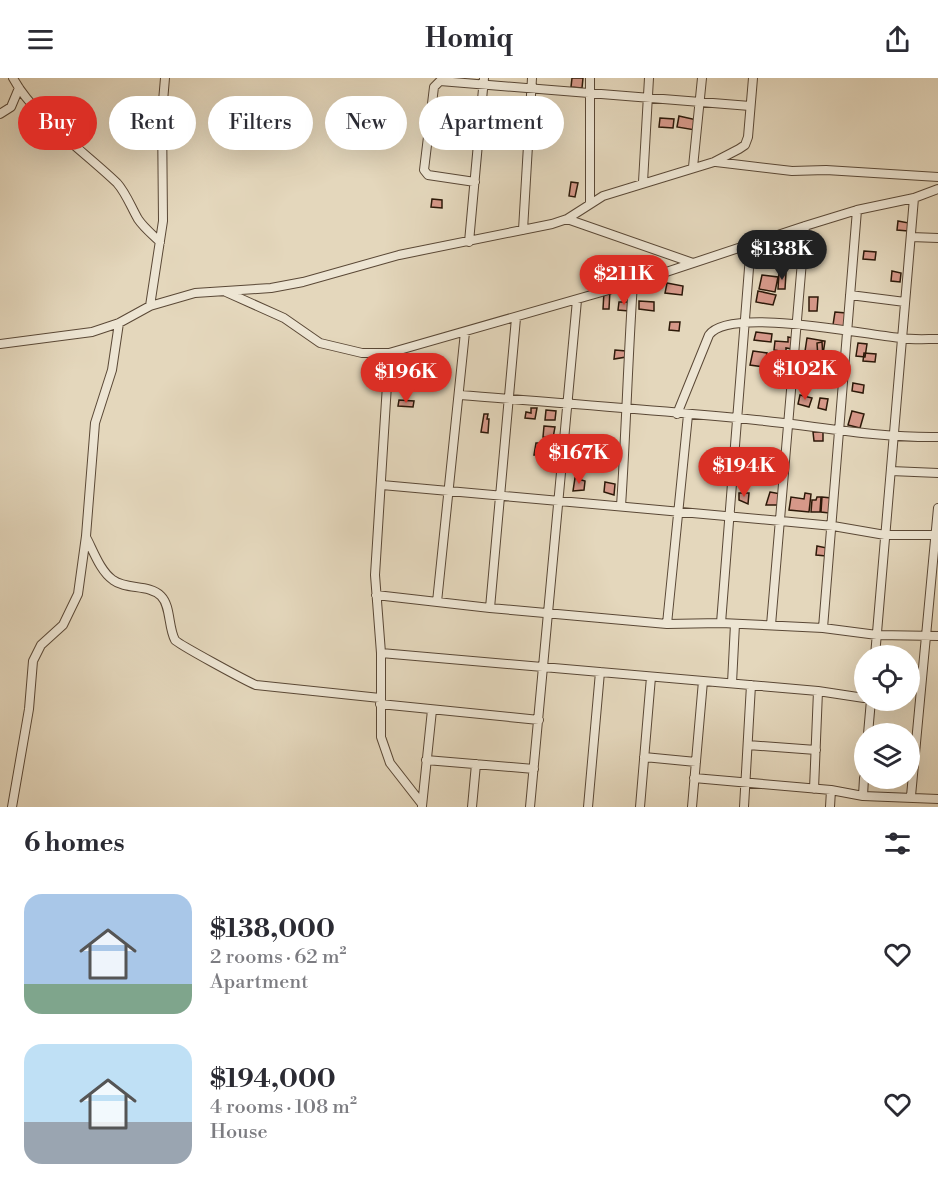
<!DOCTYPE html>
<meta charset="utf-8">
<style>
:root{--surface:#fff;--page:#f2f2f3;--text:#2b2b33;--muted:#7c7c81;--accent:#d93025}
body{margin:0;font-family:"Libre Bodoni",serif;background:var(--page);color:var(--text);height:100vh;display:flex;flex-direction:column;font-size:22px;white-space:nowrap}
*{box-sizing:border-box;margin:0}
p{font-size:20px;color:var(--muted)}
.icon{flex:none;width:33px;height:33px;fill:none;stroke:currentColor;stroke-width:2;stroke-linecap:round;stroke-linejoin:round}
.map{position:relative;height:729px;overflow:hidden}
.drawer{display:flex;flex-direction:column;background:var(--surface);flex:1}
.drawer>*{flex:none}
.guide{position:absolute;left:18px;top:18px;width:600px;height:54px;display:flex;gap:12px}
.buttons{position:absolute;left:854px;top:567px;display:grid;gap:12px}
.buttons a{display:grid;place-items:center;width:66px;height:66px;border-radius:50%;background:var(--surface);box-shadow:0 6px 24px #0002;font-size:30px}
.price{position:absolute;translate:-50% -51px;padding:0 14px;border-radius:21px;background:var(--accent);color:#fff;font-size:20px;line-height:39px;filter:drop-shadow(0 2px 3px #0008)}
.price::after{content:'';position:absolute;left:50%;top:36px;width:18px;height:14px;margin-left:-9px;background:inherit;clip-path:polygon(0 0,100% 0,50% 100%)}
.price.active{background:#222;color:#fff}
ul{padding:0;list-style:none}
li{display:flex;align-items:center;gap:18px;height:150px;padding:0 24px}
li span{display:grid;place-items:center;flex:none;width:168px;height:120px;border-radius:18px;color:#555}
li>.icon{margin-inline-start:auto}
span .icon{width:72px;height:72px;fill:#fffc;stroke-width:1}
li b{font-size:26px}
h2{display:flex;justify-content:space-between;align-items:center;height:72px;padding:0 24px;font-size:26px}
.tag{padding:0 21px;border-radius:27px;background:var(--surface);box-shadow:0 6px 24px #0002;font-size:21px;line-height:54px}
.tag.active{background:var(--accent);color:#fff}
header{display:flex;justify-content:space-between;align-items:center;height:78px;padding:0 24px;background:var(--surface);font-size:27px;font-weight:700}
.map>svg:first-child{display:block}
.building{fill:#d69889;stroke:#2c1909;stroke-width:1.5}
.lines{fill:none;stroke-linecap:round;stroke-linejoin:round}
.minor-casing{stroke:#5a4836;stroke-width:10}
.minor{stroke:#ede5d3;stroke-width:8}
</style>
<header><svg class="icon" aria-label="menu" viewBox="0 0 24 24"><path d="M4 6h16M4 12h16M4 18h16"/></svg>Homiq<svg class="icon" aria-label="share" viewBox="0 0 24 24"><path d="M12 15V3M7 8l5-5 5 5M5 13v7h14v-7"/></svg></header>
<div class="map">
<svg width="938" height="729" viewBox="0 0 938 729">
<rect width="100%" height="100%" fill="#e4d7bc"/>
<filter id="stains"><feTurbulence type="fractalNoise" baseFrequency=".00333" numOctaves="4"/><feColorMatrix values="0 0 0 0 .2 0 0 0 0 .09 0 0 0 0 .02 0 0 0 .5 -.17"/></filter>
<radialGradient id="worn" r=".72"><stop offset=".6" stop-color="#630" stop-opacity="0"/><stop offset="1" stop-color="#630" stop-opacity=".3"/></radialGradient>
<path class="building" d="M572 0H583L582 10 571 9Z
M492 27 502 29 501 37 491 36Z
M492 38 505 41 503 52 490 49Z
M679 38 697 42 695 52 677 49Z
M469 40 478 42 476 52 467 50Z
M660 40 674 41 673 50 659 49Z
M571 104 578 105 575 119 569 118Z
M432 121 442 122V130L431 129Z
M898 143 909 145 908 153 897 152Z
M812 165 824 166 823 177H812Z
M864 173 876 174 875 182 863 181Z
M892 193 901 195 900 204 891 203Z
M779 194 786 195 785 211H778Z
M762 197 778 199 775 214 759 211Z
M667 205 683 208 682 217 665 215Z
M610 212 609 231H603L604 214Z
M758 213 776 217 773 227 756 224Z
M809 219H818L817 233H809Z
M639 223 654 224V233L639 231Z
M619 224H630L629 233 618 232Z
M835 234 846 235 844 249 833 247Z
M670 244H680L679 253 669 252Z
M756 254 772 256 771 264 754 262Z
M788 259 793 260 792 271 786 270V274L774 272 775 263 788 264Z
M807 260 825 263 822 283 804 280Z
M822 264 823 280H818L817 265Z
M858 265 867 266 865 279 856 278Z
M615 272 626 273V279L614 281Z
M753 273 767 275 764 289 750 287Z
M864 275 876 276 875 284 863 283Z
M773 281 782 283 779 293 770 291Z
M853 305 864 307 863 315 852 313Z
M800 317 812 320 809 329 798 326Z
M820 320 828 321 826 332 818 330Z
M399 322 414 323 413 329 398 328Z
M531 330H537L535 341 525 340 526 334 531 335Z
M546 332 556 333 555 342H545Z
M852 333 864 336 860 350 848 347Z
M484 336H488L487 341H489L488 355 481 354Z
M544 348 555 349 553 360 543 359Z
M813 354H823V363H814Z
M536 365H542L541 377H534Z
M575 400 585 403 584 412 573 413Z
M605 404 615 406 614 417 604 414Z
M770 414 781 416 778 427H766Z
M739 415H749L748 426 739 422Z
M805 415 811 416 809 434 789 432 791 419 804 421Z
M817 419H821L820 434H811L812 422H816Z
M822 419 831 420 829 435 821 434Z
M817 468 827 470 826 478 816 477Z"/>
<g class="lines">
<defs>
<path id="minor" d="M13 0C33 38 86 75 117 105 126 115 131 129 138 141 144 150 153 157 160 164
M590 0V124
M0 36 11 29 19 10
M716 84 792 93 826 92 938 99
M693 89 702 0
M475 104 428 97 424 92 434 9 440 3 750 28
M643 104 649 0
M567 141 693 185
M523 152 532 0
M911 159 938 160
M469 164 484 0
M226 214 284 240 320 265 362 275H389L633 205 805 148 857 132 914 120 938 111
M850 217 905 224
M150 228 163 143 162 35 165 0
M0 266 92 254 119 245 150 228 195 215 271 210 303 204 399 177 552 146 567 141 603 118 714 84 739 71 745 67 748 59 753 0
M389 275 375 497 381 575V659L390 685 422 726
M460 317C558 325 658 332 756 342 817 348 877 360 938 359
M677 336 709 257C729 228 867 257 901 260 913 262 926 261 938 261
M891 393 938 395
M382 407 781 443 833 448 885 457H938
M621 428C626 354 628 280 633 205
M86 459C93 472 100 493 113 502 126 512 149 506 161 518 171 528 168 549 175 562 178 566 246 603 256 607L380 620
M376 517 490 530 667 546 721 545 823 550 877 557 938 558
M437 524 465 254
M490 530 516 240
M721 545 751 165
M667 546 688 337
M771 547 805 148
M823 550 857 132
M381 575 818 613 864 620
M875 578 914 120
M732 605 735 546
M380 626 539 642
M868 656 871 622
M748 667 816 672
M644 679 696 684
M426 682 534 691
M694 700 831 712 863 718 938 721
M814 711 818 613
M863 718 864 700
M911 718 938 430
M422 728 432 632
M12 729 29 631 33 583 41 567 63 547 78 516 86 458 95 345 112 292 119 245
M472 729 476 686
M530 729 577 222
M588 729 600 594
M640 729 651 599
M692 729 703 603
M744 729 751 607
M830 729 831 712"/>
</defs>
<use href="#minor" class="minor-casing"/>
<use href="#minor" class="minor"/>
</g>
<rect width="100%" height="100%" filter="url(#stains)"/>
<rect width="100%" height="100%" fill="url(#worn)"/>
</svg>
<div class="buttons">
<a><svg class="icon" aria-label="locate" viewBox="0 0 24 24"><circle cx="12" cy="12" r="6"/><path d="M12 2v4M12 18v4M2 12h4M18 12h4"/></svg></a>
<a><svg class="icon" aria-label="layers" viewBox="0 0 24 24"><path d="M12 4l9 5-9 5-9-5zM3 14l9 5 9-5"/></svg></a>
</div>
<b class="price active" style="left:782px;top:203px">$138K</b>
<b class="price" style="left:624px;top:228px">$211K</b>
<b class="price" style="left:805px;top:323px">$102K</b>
<b class="price" style="left:406px;top:326px">$196K</b>
<b class="price" style="left:579px;top:407px">$167K</b>
<b class="price" style="left:744px;top:420px">$194K</b>
<div class="guide">
<a class="tag active">Buy</a>
<a class="tag">Rent</a>
<a class="tag">Filters</a>
<a class="tag">New</a>
<a class="tag">Apartment</a>
</div>
</div>
<section class="drawer">
<h2>6 homes<svg class="icon" aria-label="filters" viewBox="0 0 24 24"><path d="M4 7h16M4 17h16"/><circle cx="9" cy="7" r="2"/><circle cx="15" cy="17" r="2"/></svg></h2>
<ul>
<li><span style="background:linear-gradient(#a9c7e8 75%,#7fa58c 0)"><svg class="icon" aria-label="home" viewBox="0 0 24 24"><path d="M3 11l9-7 9 7M6 9v11h12V9"/></svg></span><div><b>$138,000</b><p>2 rooms · 62 m²</p><p>Apartment</p></div><svg class="icon" aria-label="heart" viewBox="0 0 24 24"><path d="M12 20l-8-8c-3-5 5-10 8-4 3-6 11-1 8 4z"/></svg></li>
<li><span style="background:linear-gradient(#bfe0f5 65%,#9aa5b1 0)"><svg class="icon" aria-label="home" viewBox="0 0 24 24"><path d="M3 11l9-7 9 7M6 9v11h12V9"/></svg></span><div><b>$194,000</b><p>4 rooms · 108 m²</p><p>House</p></div><svg class="icon" aria-label="heart" viewBox="0 0 24 24"><path d="M12 20l-8-8c-3-5 5-10 8-4 3-6 11-1 8 4z"/></svg></li>
</ul>
</section>
